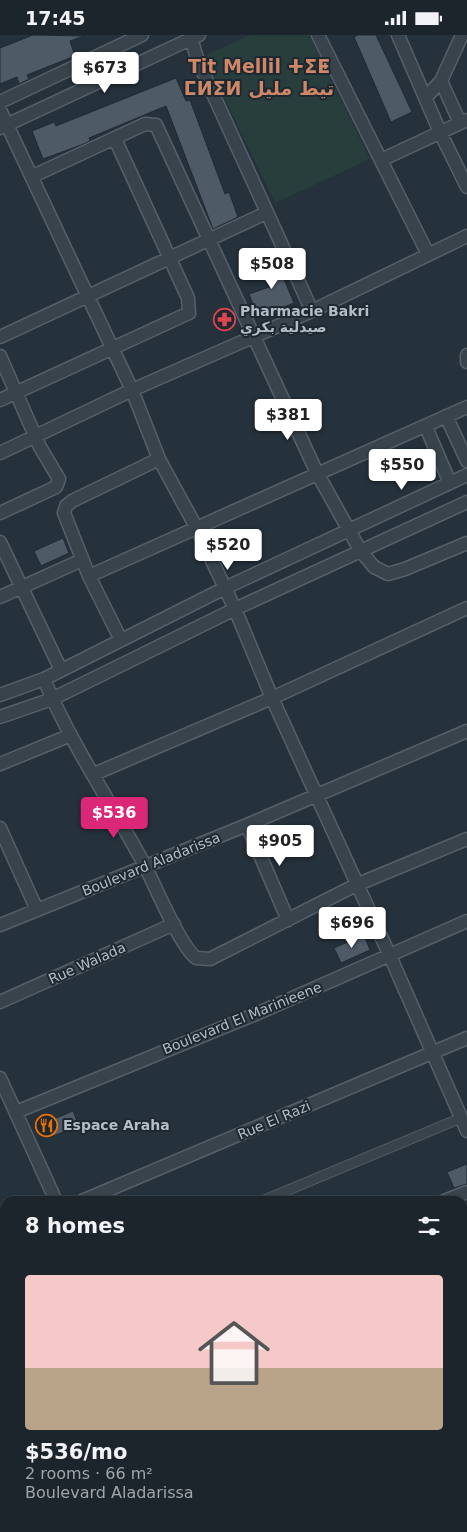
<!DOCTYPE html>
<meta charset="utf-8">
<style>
:root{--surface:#1c252c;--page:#252d34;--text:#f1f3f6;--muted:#a0a5a9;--line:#3a4248;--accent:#db2777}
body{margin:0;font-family:"DejaVu Sans",Vazirmatn,"Noto Sans Tifinagh",sans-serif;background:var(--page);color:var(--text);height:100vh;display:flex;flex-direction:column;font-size:19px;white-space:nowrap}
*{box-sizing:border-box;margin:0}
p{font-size:16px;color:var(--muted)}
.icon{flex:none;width:28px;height:28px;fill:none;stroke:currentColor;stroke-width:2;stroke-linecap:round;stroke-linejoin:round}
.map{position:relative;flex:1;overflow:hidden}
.sheet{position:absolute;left:0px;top:1161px;width:468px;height:336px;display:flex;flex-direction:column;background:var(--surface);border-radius:15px 15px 0 0;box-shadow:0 1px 4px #0004,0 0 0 1px var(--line)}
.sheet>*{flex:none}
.price{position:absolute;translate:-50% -42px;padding:0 11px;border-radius:5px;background:#fff;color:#222;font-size:16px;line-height:32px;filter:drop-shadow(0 1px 2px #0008)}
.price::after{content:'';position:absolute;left:50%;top:30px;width:15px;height:11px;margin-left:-8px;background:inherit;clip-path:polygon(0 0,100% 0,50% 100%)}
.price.active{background:var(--accent);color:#fff}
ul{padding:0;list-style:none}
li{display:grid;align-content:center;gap:10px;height:265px;padding:0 25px}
li span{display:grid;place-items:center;height:155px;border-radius:5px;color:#555}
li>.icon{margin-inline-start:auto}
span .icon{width:90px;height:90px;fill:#fffc;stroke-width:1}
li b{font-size:21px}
h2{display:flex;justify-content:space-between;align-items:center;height:60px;padding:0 25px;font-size:21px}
.status{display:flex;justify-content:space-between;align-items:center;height:35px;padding:0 25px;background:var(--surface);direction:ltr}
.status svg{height:14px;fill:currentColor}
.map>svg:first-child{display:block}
.green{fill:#283e3d}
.building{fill:#4e5b67;stroke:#1f2a33}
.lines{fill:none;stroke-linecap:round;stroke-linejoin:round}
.service-casing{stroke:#56606a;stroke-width:9}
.pedestrian-casing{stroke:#56606a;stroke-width:11}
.minor-casing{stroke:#56606a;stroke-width:15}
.service{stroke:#38434c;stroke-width:6}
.pedestrian{stroke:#38434c;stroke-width:9}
.minor{stroke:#38434c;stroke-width:12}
.labels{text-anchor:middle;stroke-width:4;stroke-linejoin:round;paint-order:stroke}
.poi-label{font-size:14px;font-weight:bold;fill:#b4bdc7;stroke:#1d2831;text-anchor:start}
.street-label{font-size:14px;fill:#b4bdc7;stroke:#1d2831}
.district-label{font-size:19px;font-weight:bold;fill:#ce8868;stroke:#1d2831}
</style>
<div class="status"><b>17:45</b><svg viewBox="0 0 49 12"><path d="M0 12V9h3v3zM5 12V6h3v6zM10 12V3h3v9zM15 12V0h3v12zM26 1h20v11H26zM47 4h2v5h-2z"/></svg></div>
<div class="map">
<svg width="467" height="1497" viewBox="0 0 467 1497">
<rect width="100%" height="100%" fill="#25313b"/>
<path class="green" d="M250 0H309L370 124 275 168 204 21Z"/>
<path class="building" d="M33 0 84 1 70 6 75 21 27 40 29 44 19 49 17 42 0 49V13Z
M358 0H376L412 77 391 87 354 2Z
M176 43 186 66 190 65 225 159 229 157 238 182 213 194 166 71 89 103 90 106 81 110 43 124 32 96 54 87 56 91Z
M274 220 294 268 258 282 249 259 269 252 259 226Z
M63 503 69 518 41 531 34 516Z
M364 900 370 915 341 928 334 913Z
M73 1076 79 1091 48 1103 42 1089Z
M467 1129V1149L454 1153 447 1137Z"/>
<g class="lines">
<defs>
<path id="service" d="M0 1489 5 1487"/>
<path id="pedestrian" d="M262 1166 461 1083"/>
<path id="minor" d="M190 0 198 26 312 276
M318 0 428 219
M398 0 440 97 467 152
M441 46 460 88
M426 62 441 46 462 0
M0 67 142 0
M0 75 132 355 159 424 196 492 235 574 272 663 390 921 467 1096
M0 93 199 0
M381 125 467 85
M33 141 145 89 156 90 317 438 360 515 374 532 388 539 405 534 467 508
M0 302 266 178
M467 320V327
M0 321 40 412 59 444 56 452 0 478
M0 365 189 278 188 263 115 104
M446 381 467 426
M426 392 450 448
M0 418 132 355 312 276 467 201
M0 507 61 635
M89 541 467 372
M0 562 82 525
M121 605 89 541 64 478 66 471 72 466 159 424
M44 644C71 710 113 770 146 833 157 855 180 910 196 923L210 924 356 850 467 804
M0 660 44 644 225 553 467 440
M0 682 52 664 235 574 467 467
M0 729 71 700
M94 739 272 663 467 573
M247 790 288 885
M0 793 37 875
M0 890 247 790 467 696
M0 967 174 889
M0 1043 56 1166
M16 1077 256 979 467 886
M82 1166 467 1003
M444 1166 467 1157
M0 1195 5 1205
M462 1273 467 1271
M0 1315 5 1323
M462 1375 467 1386
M462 1425 467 1424
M462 1452 467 1451
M344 1497V1492"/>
</defs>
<use href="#service" class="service-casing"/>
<use href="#pedestrian" class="pedestrian-casing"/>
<use href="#minor" class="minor-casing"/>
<use href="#service" class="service"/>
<use href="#pedestrian" class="pedestrian"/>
<use href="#minor" class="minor"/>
</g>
<defs>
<symbol id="pharmacy-ring" viewBox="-11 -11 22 22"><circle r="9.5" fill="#1d2831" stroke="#e0444e" stroke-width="1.5"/><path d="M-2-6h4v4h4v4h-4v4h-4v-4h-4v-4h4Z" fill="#e0444e"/></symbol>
<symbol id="restaurant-ring" viewBox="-11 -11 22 22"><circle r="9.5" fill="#1d2831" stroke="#e8710a" stroke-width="1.5"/><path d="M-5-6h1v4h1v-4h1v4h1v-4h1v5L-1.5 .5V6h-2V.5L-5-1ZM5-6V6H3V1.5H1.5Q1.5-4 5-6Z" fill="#e8710a"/></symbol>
</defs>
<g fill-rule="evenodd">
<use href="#pharmacy-ring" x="212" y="272" width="25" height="25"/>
<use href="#restaurant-ring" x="34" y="1078" width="25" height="25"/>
</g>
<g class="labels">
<g class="poi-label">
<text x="240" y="281">Pharmacie Bakri<tspan x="240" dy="16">صيدلية بكري</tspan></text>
<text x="63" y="1095">Espace Araha</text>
</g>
<g class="street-label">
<text transform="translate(151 829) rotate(-22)" y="5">Boulevard Aladarissa</text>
<text transform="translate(87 928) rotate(-24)" y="5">Rue Walada</text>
<text transform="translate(242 983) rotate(-22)" y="5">Boulevard El Marinieene</text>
<text transform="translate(274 1085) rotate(-23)" y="5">Rue El Razi</text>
</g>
<g class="district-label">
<text x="259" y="38">Tit Mellil ⵜⵉⵟ<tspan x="259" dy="22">ⵎⵍⵉⵍ تيط مليل</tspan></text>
</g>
</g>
</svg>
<b class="price" style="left:105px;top:59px">$673</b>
<b class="price" style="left:272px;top:255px">$508</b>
<b class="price" style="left:288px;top:406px">$381</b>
<b class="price" style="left:402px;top:456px">$550</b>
<b class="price" style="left:228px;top:536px">$520</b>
<b class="price active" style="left:114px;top:804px">$536</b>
<b class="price" style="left:280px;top:832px">$905</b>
<b class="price" style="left:352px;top:914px">$696</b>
<section class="sheet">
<h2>8 homes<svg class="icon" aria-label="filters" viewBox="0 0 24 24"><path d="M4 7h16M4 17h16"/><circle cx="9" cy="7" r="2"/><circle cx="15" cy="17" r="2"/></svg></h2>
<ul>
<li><span style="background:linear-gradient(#f6c9c9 60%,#b9a48a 0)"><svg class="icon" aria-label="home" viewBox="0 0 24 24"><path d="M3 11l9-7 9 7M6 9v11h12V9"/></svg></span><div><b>$536/mo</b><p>2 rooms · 66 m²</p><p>Boulevard Aladarissa</p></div></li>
</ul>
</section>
</div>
